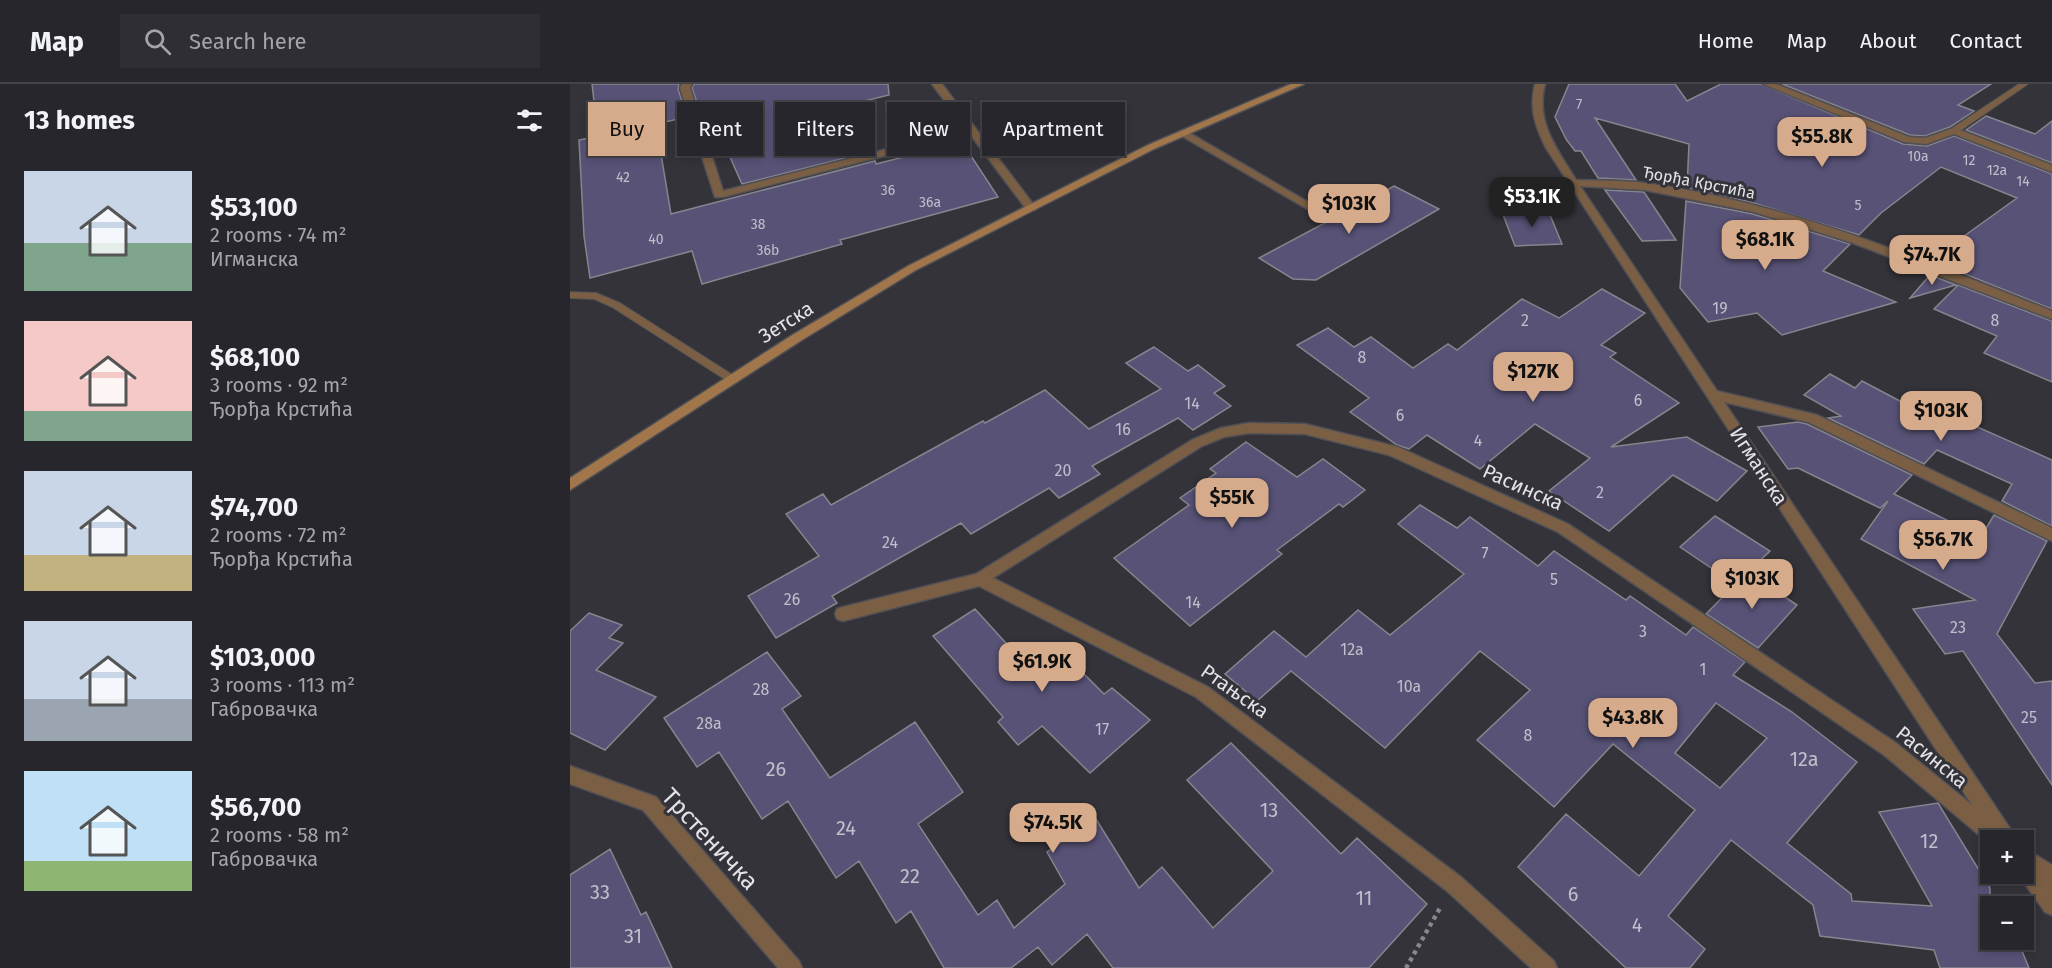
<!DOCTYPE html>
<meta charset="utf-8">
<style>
:root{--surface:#27262c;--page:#2f2e34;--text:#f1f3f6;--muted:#a4a5a9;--line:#434348;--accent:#d6ab8b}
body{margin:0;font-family:"Fira Sans",sans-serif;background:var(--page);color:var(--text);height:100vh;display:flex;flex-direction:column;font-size:22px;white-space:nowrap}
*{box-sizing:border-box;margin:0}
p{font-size:20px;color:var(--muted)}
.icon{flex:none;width:33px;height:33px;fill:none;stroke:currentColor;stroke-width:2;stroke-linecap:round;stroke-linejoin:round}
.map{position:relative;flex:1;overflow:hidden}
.side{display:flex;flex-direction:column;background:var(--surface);width:570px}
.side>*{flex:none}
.guide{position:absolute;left:18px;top:18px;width:570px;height:54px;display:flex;gap:12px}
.fabs{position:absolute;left:1410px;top:746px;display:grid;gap:12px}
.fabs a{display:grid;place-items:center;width:54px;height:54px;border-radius:0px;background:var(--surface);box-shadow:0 3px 9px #0003,0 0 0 2px var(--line);font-size:30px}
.price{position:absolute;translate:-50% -51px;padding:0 14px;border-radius:12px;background:var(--accent);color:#111;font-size:20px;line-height:39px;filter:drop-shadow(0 2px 3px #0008)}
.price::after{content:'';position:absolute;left:50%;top:36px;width:18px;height:14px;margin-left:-9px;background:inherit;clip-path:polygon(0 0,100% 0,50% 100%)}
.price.active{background:#222;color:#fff}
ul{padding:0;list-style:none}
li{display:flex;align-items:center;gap:18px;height:150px;padding:0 24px}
li span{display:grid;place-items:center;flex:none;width:168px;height:120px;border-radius:0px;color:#555}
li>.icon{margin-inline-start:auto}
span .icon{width:72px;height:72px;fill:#fffc;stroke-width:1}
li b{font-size:26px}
h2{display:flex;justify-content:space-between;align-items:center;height:72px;padding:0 24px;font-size:26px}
.tag{padding:0 21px;border-radius:0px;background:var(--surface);box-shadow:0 3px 9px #0003,0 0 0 2px var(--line);font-size:21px;line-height:54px}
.tag.active{background:var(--accent);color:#111}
header{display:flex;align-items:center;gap:36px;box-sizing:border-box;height:84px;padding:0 30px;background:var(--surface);border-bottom:2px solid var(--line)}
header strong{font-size:28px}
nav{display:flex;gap:33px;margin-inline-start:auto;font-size:21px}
.search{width:420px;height:54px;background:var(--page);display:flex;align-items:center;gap:15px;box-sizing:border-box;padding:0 21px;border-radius:0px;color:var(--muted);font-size:22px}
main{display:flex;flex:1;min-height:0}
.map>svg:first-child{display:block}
.building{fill:#585276;stroke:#86858d;stroke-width:1.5;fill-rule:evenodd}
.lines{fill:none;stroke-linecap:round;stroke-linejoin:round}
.lane-casing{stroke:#504f56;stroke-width:2}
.street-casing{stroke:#504f56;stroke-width:3}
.secondary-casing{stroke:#504f56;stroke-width:3}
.path{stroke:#88878d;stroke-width:4.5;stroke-dasharray:4 4;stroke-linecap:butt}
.lane{fill:#7a5f44;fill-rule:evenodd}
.street{fill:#7a5f44;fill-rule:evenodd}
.secondary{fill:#a1764a;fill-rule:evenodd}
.labels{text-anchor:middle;stroke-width:6;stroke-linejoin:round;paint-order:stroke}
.far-number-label{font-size:14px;fill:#c0bfcb}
.far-street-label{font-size:16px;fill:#e3e3e7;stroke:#34333a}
.number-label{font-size:16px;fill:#c0bfcb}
.street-label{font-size:20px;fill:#e3e3e7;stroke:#34333a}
.near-number-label{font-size:20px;fill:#c0bfcb}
.near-street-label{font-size:24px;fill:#e3e3e7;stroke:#34333a}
</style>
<header>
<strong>Map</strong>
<div class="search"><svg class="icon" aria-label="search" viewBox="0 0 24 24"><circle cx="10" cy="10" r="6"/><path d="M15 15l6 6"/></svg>Search here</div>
<nav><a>Home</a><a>Map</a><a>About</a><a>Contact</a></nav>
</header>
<main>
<section class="side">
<h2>13 homes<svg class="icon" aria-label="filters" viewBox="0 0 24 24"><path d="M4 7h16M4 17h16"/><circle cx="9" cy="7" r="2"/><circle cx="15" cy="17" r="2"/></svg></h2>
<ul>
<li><span style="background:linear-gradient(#c9d6e8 60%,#7fa58c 0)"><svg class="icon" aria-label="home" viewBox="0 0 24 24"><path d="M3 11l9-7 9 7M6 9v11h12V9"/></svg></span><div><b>$53,100</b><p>2 rooms · 74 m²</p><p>Игманска</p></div></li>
<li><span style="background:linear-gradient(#f6c9c9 75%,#7fa58c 0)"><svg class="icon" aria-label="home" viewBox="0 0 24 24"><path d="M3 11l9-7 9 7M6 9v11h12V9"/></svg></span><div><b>$68,100</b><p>3 rooms · 92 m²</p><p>Ђорђа Крстића</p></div></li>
<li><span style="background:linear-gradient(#c9d6e8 70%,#c2b280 0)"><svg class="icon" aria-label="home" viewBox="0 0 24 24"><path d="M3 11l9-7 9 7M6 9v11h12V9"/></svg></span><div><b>$74,700</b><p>2 rooms · 72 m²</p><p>Ђорђа Крстића</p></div></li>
<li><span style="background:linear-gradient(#c9d6e8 65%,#9aa5b1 0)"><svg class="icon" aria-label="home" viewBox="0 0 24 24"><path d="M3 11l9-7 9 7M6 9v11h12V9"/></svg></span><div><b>$103,000</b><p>3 rooms · 113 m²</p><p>Габровачка</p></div></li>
<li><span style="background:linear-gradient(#bfe0f5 75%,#8fb573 0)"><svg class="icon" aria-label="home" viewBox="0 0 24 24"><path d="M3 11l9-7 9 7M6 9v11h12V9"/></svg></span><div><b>$56,700</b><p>2 rooms · 58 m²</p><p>Габровачка</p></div></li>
</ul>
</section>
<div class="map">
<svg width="1482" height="884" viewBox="0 0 1482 884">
<rect width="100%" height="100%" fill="#34333a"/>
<path class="building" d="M22 0H109L108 5 117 33 86 40 101 130 305 77 306 80 392 58 428 113 270 156 272 160 132 200 122 167 20 194 14 152 9 56 28 52Z
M124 0H318L319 11 270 23 299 68 172 100 140 28 131 30 122 4Z
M999 0H1105L1117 17 1151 0H1191L1333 60 1357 62 1384 52 1482 90V225L1370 180 1376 173 1369 170 1447 114 1371 83 1311 129 1289 151 1180 118 1117 104 1119 60 1025 34 1066 96 1028 94 1011 67H1005L996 55 985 33Z
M1212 0H1421L1388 21 1404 27 1380 43 1355 52 1340 51Z
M1416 32 1465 50 1482 37V79L1396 46Z
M824 102 869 125 746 196 723 195 689 174Z
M1035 106 1074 108 1106 156 1072 157Z
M1116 117 1183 130 1280 160 1253 187 1326 218 1212 251 1187 229 1138 238 1110 204Z
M978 126 992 160 945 162 932 128Z
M1360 191 1386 201 1340 214Z
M1388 201 1482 237V298L1414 269 1427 252 1364 225Z
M1032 205 1075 229 1031 261 1046 269 1040 273 1109 319 1041 363 1117 353 1177 387 1147 417 1103 391 1039 447 979 407 1020 374 965 340 910 385 857 351 839 365 827 361 780 328 799 314 727 261 758 244 784 263 801 253 843 284 878 260 887 266 952 215 989 234Z
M584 263 618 287 628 281 655 302 644 309 661 322 623 346 608 334 522 382 530 390 489 414 479 404 401 450 391 439 262 512 267 519 206 554 178 512 249 472 216 430 253 410 261 421 413 337 415 339 475 306 519 345 591 305 556 279Z
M1260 290 1285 304 1292 297 1383 345 1394 337 1482 376V442L1432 417 1442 400 1367 366 1354 380 1258 334 1271 332 1234 311Z
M1228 338 1237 340 1342 391 1324 410 1411 453 1424 431 1477 457 1427 550 1465 599 1482 597V701L1393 567 1375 570 1343 525 1405 516 1291 455 1318 417 1310 424 1228 384 1218 385 1188 343Z
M676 358 727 393 753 375 795 406 773 423 769 420 707 466 712 470 620 542 544 474 619 421 610 414 646 389 640 385Z
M850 421 887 444 900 433 968 482 984 467 1056 516 1060 512 1116 551 1123 543 1175 578 1163 591 1222 628 1287 678 1217 759 1281 810 1282 817 1362 822 1309 728 1368 719 1420 804V855H1447L1459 884H1370L1364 866 1250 852 1243 821 1161 756 1098 832 1135 865 1120 884H1056L948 783 996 730 1069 792 1125 726 1043 660 984 723 907 656 960 606 910 567 815 664 721 587 687 617 655 590 704 547 736 573 788 526 820 551 894 490 828 440ZM1146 619 1197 654 1150 704 1105 669Z
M1145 432 1200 467 1165 500 1110 463Z
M1177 488 1227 521 1188 564 1136 530Z
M405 525 455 580 483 559 534 610 542 604 580 636 520 689 472 642 448 661 428 638 433 633 363 552Z
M19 529 52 541 39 554 53 559 26 586 86 613 35 666 0 649V547Z
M197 568 231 612 212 625 260 694 345 638 393 708 348 740 408 831 427 816 444 844 495 800 477 768 526 735 569 804 592 783 643 844 703 787 617 696 661 659 771 770 787 754 857 820 799 884H543L517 850 482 881 468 863 441 884H374L341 827 326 839 289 777 266 794 218 717 192 735 149 668 127 683 94 634Z
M40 765 71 831 76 828 102 884H0V791Z"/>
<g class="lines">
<defs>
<path id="lane" d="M1449 0H1458L1387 49H1381V45Z
M0 208 26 209 50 219 169 295 163 299 159 298 42 223 24 215 0 214Z"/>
<path id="street" d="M112 0H122L120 4 153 107 396 45 362 0H372L466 124 465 126H457L400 50 153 113H145L110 4Z
M965 0H975C965 38 987 65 1006 96 1029 97 1052 96 1074 99 1216 118 1350 175 1482 227V235L1283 159 1184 128 1075 106 1010 102 1147 307 1247 331 1482 444V457L1238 338 1154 318 1441 746 1442 756H1420V760L1314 671 988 448 819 371 735 350 679 349 654 353 632 362 423 494 638 603 891 793 984 877 987 884H961L877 807 626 613 409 502 273 537 267 535 265 530 267 525 273 523 406 490 622 356 651 344 679 339 735 340 828 363 998 440 1326 659 1402 721 976 64C965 42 959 24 965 0Z
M1193 0H1206L1339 53 1355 54 1381 45H1387L1482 81V88L1384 50 1356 60 1334 58Z
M610 47H616L750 125 749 127H741L610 51Z
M0 682 86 713 229 877 232 884H208L73 726 0 700Z
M1454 764 1482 781V831L1475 828 1447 789H1454Z"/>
<path id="secondary" d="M721 0H734L584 65 346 186 232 256 0 406V394L224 250 338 182 578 61Z"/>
</defs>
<use href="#lane" class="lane-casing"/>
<use href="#street" class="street-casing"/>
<use href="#secondary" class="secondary-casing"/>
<path class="path" d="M836 884 870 824"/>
<use href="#lane" class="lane"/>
<use href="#street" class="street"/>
<use href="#secondary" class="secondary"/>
</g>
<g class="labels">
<g class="far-number-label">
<text x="1009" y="25">7</text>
<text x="1348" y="77">10a</text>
<text x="1399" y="81">12</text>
<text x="1427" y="91">12a</text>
<text x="53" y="98">42</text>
<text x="1453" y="102">14</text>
<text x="318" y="111">36</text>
<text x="360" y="123">36a</text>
<text x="1288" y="126">5</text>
<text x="188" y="145">38</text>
<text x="86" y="160">40</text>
<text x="198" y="171">36b</text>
</g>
<g class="far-street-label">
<text transform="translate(1129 98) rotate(11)" y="6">Ђорђа Крстића</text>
</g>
<g class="number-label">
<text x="1150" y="230">19</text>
<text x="955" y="242">2</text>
<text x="1425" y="242">8</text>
<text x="792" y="279">8</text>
<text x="1068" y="322">6</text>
<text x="622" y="325">14</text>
<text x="830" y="337">6</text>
<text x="553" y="351">16</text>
<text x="908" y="362">4</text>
<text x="493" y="392">20</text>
<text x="1030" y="414">2</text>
<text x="320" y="464">24</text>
<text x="915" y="475">7</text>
<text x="984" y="501">5</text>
<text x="222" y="521">26</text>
<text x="623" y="524">14</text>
<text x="1388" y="549">23</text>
<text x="1073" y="553">3</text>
<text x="782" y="571">12a</text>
<text x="1133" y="591">1</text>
<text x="839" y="608">10a</text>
<text x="191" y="611">28</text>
<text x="1459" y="639">25</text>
<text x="139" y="645">28a</text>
<text x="532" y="651">17</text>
<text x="958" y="657">8</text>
</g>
<g class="street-label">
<text transform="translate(216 238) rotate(-32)" y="7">Зетска</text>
<text transform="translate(1189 382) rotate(57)" y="7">Игманска</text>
<text transform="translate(953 403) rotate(24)" y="7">Расинска</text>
<text transform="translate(665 607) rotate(35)" y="7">Ртањска</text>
<text transform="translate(1362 673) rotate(39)" y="7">Расинска</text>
</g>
<g class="near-number-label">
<text x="1234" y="682">12a</text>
<text x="206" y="692">26</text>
<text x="699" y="733">13</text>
<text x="276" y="751">24</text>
<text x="1359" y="764">12</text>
<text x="340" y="799">22</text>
<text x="30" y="815">33</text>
<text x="1003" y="817">6</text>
<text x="794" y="821">11</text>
<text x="1067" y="848">4</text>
<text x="63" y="859">31</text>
</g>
<g class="near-street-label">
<text transform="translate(140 755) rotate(47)" y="8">Трстеничка</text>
</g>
</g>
</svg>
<div class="fabs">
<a>+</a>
<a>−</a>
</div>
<b class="price" style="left:1252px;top:84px">$55.8K</b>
<b class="price active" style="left:962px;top:144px">$53.1K</b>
<b class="price" style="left:779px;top:151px">$103K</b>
<b class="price" style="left:1195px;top:187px">$68.1K</b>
<b class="price" style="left:1362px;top:202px">$74.7K</b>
<b class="price" style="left:963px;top:319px">$127K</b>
<b class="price" style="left:1371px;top:358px">$103K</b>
<b class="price" style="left:662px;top:445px">$55K</b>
<b class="price" style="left:1373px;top:487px">$56.7K</b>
<b class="price" style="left:1182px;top:526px">$103K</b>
<b class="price" style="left:472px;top:609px">$61.9K</b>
<b class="price" style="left:1063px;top:665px">$43.8K</b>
<b class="price" style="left:483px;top:770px">$74.5K</b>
<div class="guide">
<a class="tag active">Buy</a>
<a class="tag">Rent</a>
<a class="tag">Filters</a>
<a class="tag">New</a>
<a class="tag">Apartment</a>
</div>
</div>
</main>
